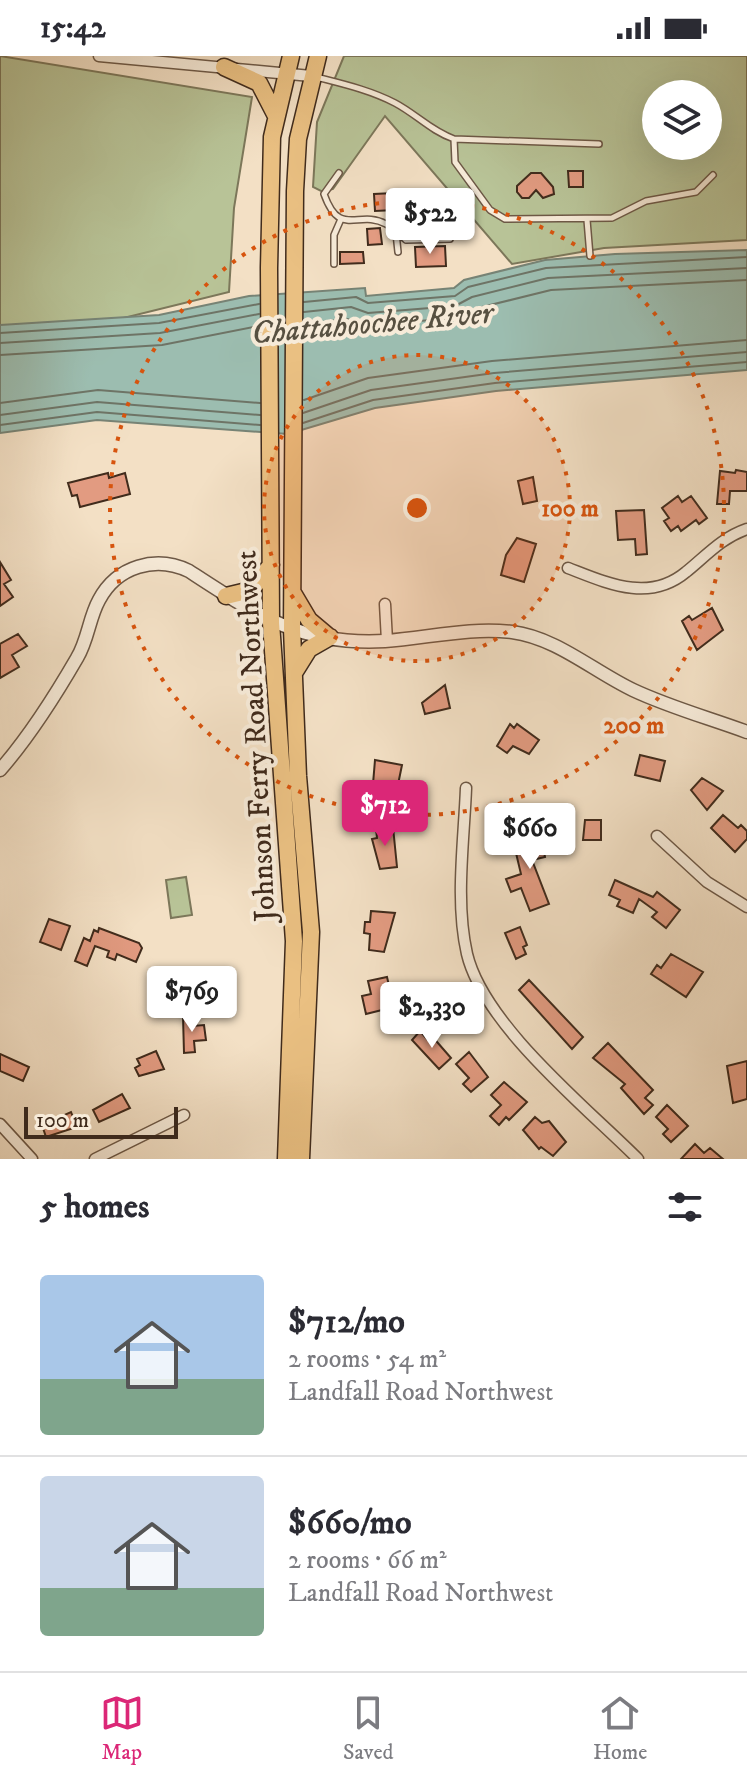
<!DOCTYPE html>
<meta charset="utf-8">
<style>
:root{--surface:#fff;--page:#f7f7f7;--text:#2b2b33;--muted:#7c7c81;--line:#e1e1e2;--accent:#db2777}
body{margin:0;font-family:"IM FELL DW Pica",serif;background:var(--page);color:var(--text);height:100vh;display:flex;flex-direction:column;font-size:30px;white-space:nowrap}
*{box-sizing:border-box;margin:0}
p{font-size:26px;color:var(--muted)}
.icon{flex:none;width:44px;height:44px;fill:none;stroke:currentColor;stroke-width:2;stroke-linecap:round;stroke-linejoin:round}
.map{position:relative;height:1103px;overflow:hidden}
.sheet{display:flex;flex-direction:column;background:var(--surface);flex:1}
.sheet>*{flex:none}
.buttons{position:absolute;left:642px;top:24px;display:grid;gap:16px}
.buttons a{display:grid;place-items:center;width:80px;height:80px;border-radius:50%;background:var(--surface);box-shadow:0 8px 32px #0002;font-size:40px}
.scale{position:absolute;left:24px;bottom:20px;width:154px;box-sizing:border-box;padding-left:8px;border:4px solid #402b1c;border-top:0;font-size:22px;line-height:28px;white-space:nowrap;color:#402b1c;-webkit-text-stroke:6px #f7ebd9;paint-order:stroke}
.price{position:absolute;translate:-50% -68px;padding:0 18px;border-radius:8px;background:#fff;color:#222;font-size:26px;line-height:52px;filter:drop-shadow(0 2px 4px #0008)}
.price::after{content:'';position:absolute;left:50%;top:48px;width:24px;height:18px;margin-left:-12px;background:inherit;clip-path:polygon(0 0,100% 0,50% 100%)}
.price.active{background:var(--accent);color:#fff}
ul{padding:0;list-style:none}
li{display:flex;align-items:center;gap:24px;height:200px;padding:0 40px}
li+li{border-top:2px solid var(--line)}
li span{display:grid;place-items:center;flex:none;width:224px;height:160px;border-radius:8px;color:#555}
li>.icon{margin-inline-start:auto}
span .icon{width:96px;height:96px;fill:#fffc;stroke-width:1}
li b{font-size:34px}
h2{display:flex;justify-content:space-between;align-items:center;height:96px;padding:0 40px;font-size:34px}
.status{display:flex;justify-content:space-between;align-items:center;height:56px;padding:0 40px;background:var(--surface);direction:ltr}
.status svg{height:22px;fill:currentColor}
.tab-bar{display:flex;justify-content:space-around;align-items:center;height:112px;border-top:2px solid var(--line);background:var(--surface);font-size:22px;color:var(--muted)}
.tab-bar a{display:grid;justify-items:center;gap:4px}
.tab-bar .active{color:var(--accent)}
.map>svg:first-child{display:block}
.green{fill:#b8c397;stroke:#7c775a;stroke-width:2;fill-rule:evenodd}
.water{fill:#9cbdb0;stroke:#778375;stroke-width:2}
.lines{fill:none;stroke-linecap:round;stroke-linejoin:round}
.shore{stroke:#6e7466;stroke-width:2}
.building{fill:#e29b81;stroke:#402b1c;stroke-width:2}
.service-casing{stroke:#6d5846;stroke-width:8}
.minor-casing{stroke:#6d5846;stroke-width:13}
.tertiary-casing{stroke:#6d5846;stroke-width:15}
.primary-casing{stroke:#402b1c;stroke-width:19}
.service{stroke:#f7ebd9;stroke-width:5}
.minor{stroke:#f7ebd9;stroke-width:10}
.tertiary{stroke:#f7ebd9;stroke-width:12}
.primary{stroke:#eac082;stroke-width:16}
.ring{fill:none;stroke:#d7540e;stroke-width:4;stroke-dasharray:4 8}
.labels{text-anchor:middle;stroke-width:8;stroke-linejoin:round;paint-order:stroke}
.street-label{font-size:30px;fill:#402b1c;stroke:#f7ebd9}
.water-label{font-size:32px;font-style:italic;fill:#575041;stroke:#f7ebd9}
.centre{fill:#d7540e;stroke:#f7ebd9;stroke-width:4}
.ring-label{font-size:24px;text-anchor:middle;font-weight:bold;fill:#d7540e;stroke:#f7ebd9;stroke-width:8;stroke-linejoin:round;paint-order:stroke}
</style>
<div class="status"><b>15:42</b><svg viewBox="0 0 49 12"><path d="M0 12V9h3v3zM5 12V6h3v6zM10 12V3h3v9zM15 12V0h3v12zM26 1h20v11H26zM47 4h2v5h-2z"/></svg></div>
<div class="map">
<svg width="747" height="1103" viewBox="0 0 747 1103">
<rect width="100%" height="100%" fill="#f3e0c5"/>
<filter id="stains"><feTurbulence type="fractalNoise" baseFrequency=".0025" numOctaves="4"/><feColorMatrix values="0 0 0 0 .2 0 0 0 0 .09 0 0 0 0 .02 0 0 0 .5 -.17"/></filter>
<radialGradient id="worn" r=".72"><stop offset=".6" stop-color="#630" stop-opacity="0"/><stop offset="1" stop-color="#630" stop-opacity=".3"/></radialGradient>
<path class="green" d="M0 0 252 41 234 152 229 236 71 275 0 278Z
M344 0H747V184L604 192 512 208 385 60 333 133 323 136 313 131 317 66ZM656 38H708V90H656Z
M186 821 192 859 171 862 166 824Z"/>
<path class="water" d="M747 194V314L496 335 375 352 288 378 97 364 0 377V269L159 259 249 240 365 232 366 240 454 232 464 224 545 204 615 198Z"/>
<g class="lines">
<path class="shore" d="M304 246 356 241 368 247 455 240 468 231 546 212 747 201
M304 256 351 251 368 257 455 250 472 241 548 222 747 212
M304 268 347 263 368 269 457 262 478 252 551 234 747 224
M0 277 159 267 259 248
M0 287 160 277 259 258
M0 299 162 289 259 270
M304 344 368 322 492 305 747 284
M0 347 98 334 260 347
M303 357 371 334 494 317 747 296
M0 359 97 346 260 359
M303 367 373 344 495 327 747 306
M0 369 97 356 260 369"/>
</g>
<path class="building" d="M568 115H583V131H569Z
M531 117H541L553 131 554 138 543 142 536 134 529 142H522L517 136V130Z
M394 137 395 154 375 155 374 138Z
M380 172 382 188 368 189 367 173Z
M445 190 446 210 416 211 415 191Z
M340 196H363L364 207 340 208Z
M736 414 747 416V435H730L729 448H717L720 415 735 417Z
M108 417 109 422 125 417 130 438 80 451 77 439 72 440 68 427Z
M533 421 537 445 523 448 518 425Z
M678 440 682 446 691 440 707 462 699 468 696 464 681 475 678 470 671 475 664 465 669 462 662 452Z
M644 454 647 498 636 499 635 483 618 484 616 455Z
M517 482 536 488 524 526 501 519 506 499Z
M0 506 11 524 4 528 13 541 0 550Z
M712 552 723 574 697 594 682 565 689 560 692 564Z
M18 578 27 590 12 599 19 611 0 622V588Z
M445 629 450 652 425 658 422 647Z
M510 668 514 672 517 668 539 684 529 698 513 690 507 697 497 690Z
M640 699 665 705 660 725 635 719Z
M375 704 402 709 394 748 375 744 378 729 373 728Z
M702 722 723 735 707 754 691 734Z
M723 759 738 772 741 769 747 775V783L735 796 711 772Z
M585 764H601V784H583Z
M393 771 397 811 380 813 372 783 377 782 376 773Z
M540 774 545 801 532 804 549 848 530 855 521 832 511 836 506 823 521 818 516 797 521 796 519 780Z
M615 824 653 841 657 836 680 854 666 872 652 861 657 856 639 843 633 857 617 850 620 844 609 839Z
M371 855 395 857 384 896 369 894 370 878 364 877 365 866H370Z
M49 863 70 870 61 894 40 886Z
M520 871 527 889 523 891 526 898 516 903 505 877Z
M99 872 139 887 142 892 136 906 117 898 115 904 107 901 109 895 95 890 87 910 75 905 84 882 90 885 94 874 98 876Z
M671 898 703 916 686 941 651 918 657 909 661 912Z
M387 921 394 951 366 958 362 940 371 938 368 925Z
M529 924 583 981 572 993 519 934Z
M193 959V970L204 969 206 984 194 985 195 996 184 997 183 960Z
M420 975 427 983 431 979 451 1002 439 1013 412 984Z
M608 987 653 1034 645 1042 653 1049 644 1058 621 1032 625 1028 593 1002Z
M156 995 164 1013 139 1020 135 1012 140 1009 137 1003Z
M469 996 488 1021 471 1036 463 1028 469 1022 456 1008Z
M0 998 29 1011 23 1025 0 1015Z
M747 1005V1043L733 1047 727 1010Z
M504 1026 527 1046 509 1064 506 1061 499 1069 490 1060 501 1049 491 1039Z
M122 1038 130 1052 99 1066 93 1054Z
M667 1049 688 1070 671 1086 663 1078 668 1073 656 1061Z
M71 1056 77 1071 46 1081 42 1069Z
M535 1061 542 1067 549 1065 566 1086 553 1100 541 1091 539 1093 523 1074Z
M695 1088 704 1097 710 1092 723 1103H681Z"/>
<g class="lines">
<defs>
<path id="service" d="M316 21C343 28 370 34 395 47 416 58 431 75 454 83
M599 88 454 83 455 106 490 154 505 163 612 162 646 145 696 136 713 119
M339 117 324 138C340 183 358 153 386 168 393 171 400 179 406 184L450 183
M587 164 590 200
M396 177 398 196
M334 208V179L341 163"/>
<path id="minor" d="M99 0 311 20
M568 512C607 527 649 547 686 516 706 500 721 482 747 473
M385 548 387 585
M466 732C464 785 455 846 467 898 484 969 586 1051 638 1103
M657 780 707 826 747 851
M0 1068 32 1103
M95 1103 184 1059"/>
<path id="tertiary" d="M0 714C29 681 55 640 77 602 88 584 89 562 99 544 117 510 156 499 189 515 255 558 301 590 385 585 428 582 469 571 512 576 557 582 593 615 633 634 669 651 709 662 747 676"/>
<path id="primary" d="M224 11 259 27 275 58
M293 537 309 564 328 580
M226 540 251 534 271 509
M294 617 309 593 330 581
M286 1103 294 885 271 567 269 212 272 81 291 0
M301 1103 311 876 298 720 292 573 295 135 298 83 318 0"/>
</defs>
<use href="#service" class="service-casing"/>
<use href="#minor" class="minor-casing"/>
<use href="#tertiary" class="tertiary-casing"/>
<use href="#primary" class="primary-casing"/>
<use href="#service" class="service"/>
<use href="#minor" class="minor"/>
<use href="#tertiary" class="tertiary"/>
<use href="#primary" class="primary"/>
</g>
<circle cx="417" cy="452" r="153" fill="#d7540e" fill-opacity=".12"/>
<g class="ring">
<circle cx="417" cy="452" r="153"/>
<circle cx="417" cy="452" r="307"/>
</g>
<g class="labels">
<g class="street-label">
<text transform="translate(255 680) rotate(-93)" y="10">Johnson Ferry Road Northwest</text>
</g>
<g class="water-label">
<text transform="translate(372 266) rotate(-5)" y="11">Chattahoochee River</text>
</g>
</g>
<circle cx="417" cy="452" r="12" class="centre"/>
<g class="ring-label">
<text x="570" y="460">100 m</text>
<text x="634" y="677">200 m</text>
</g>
<rect width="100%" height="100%" filter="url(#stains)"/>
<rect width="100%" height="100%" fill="url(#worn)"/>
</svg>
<div class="buttons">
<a><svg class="icon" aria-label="layers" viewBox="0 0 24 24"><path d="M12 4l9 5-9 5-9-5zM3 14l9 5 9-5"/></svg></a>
</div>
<div class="scale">100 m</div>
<b class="price" style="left:430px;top:200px">$522</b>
<b class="price active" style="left:385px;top:792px">$712</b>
<b class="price" style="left:530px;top:815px">$660</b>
<b class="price" style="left:192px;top:978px">$769</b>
<b class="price" style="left:432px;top:994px">$2,330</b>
</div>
<section class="sheet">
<h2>5 homes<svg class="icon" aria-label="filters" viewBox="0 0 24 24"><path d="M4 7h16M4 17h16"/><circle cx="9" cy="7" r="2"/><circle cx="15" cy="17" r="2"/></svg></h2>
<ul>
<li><span style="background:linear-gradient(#a9c7e8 65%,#7fa58c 0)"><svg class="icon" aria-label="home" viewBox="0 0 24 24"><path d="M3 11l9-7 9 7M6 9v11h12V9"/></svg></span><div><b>$712/mo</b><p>2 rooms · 54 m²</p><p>Landfall Road Northwest</p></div></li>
<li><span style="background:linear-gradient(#c9d6e8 70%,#7fa58c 0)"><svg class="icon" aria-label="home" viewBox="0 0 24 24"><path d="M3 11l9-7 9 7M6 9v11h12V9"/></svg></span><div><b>$660/mo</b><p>2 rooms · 66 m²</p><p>Landfall Road Northwest</p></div></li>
</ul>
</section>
<nav class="tab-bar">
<a class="active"><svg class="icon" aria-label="map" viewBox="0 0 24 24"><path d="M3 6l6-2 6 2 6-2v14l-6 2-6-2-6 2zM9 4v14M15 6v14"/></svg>Map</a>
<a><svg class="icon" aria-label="saved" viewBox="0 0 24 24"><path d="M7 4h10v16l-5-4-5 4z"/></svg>Saved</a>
<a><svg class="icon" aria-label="home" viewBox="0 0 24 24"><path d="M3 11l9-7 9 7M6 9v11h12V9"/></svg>Home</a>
</nav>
